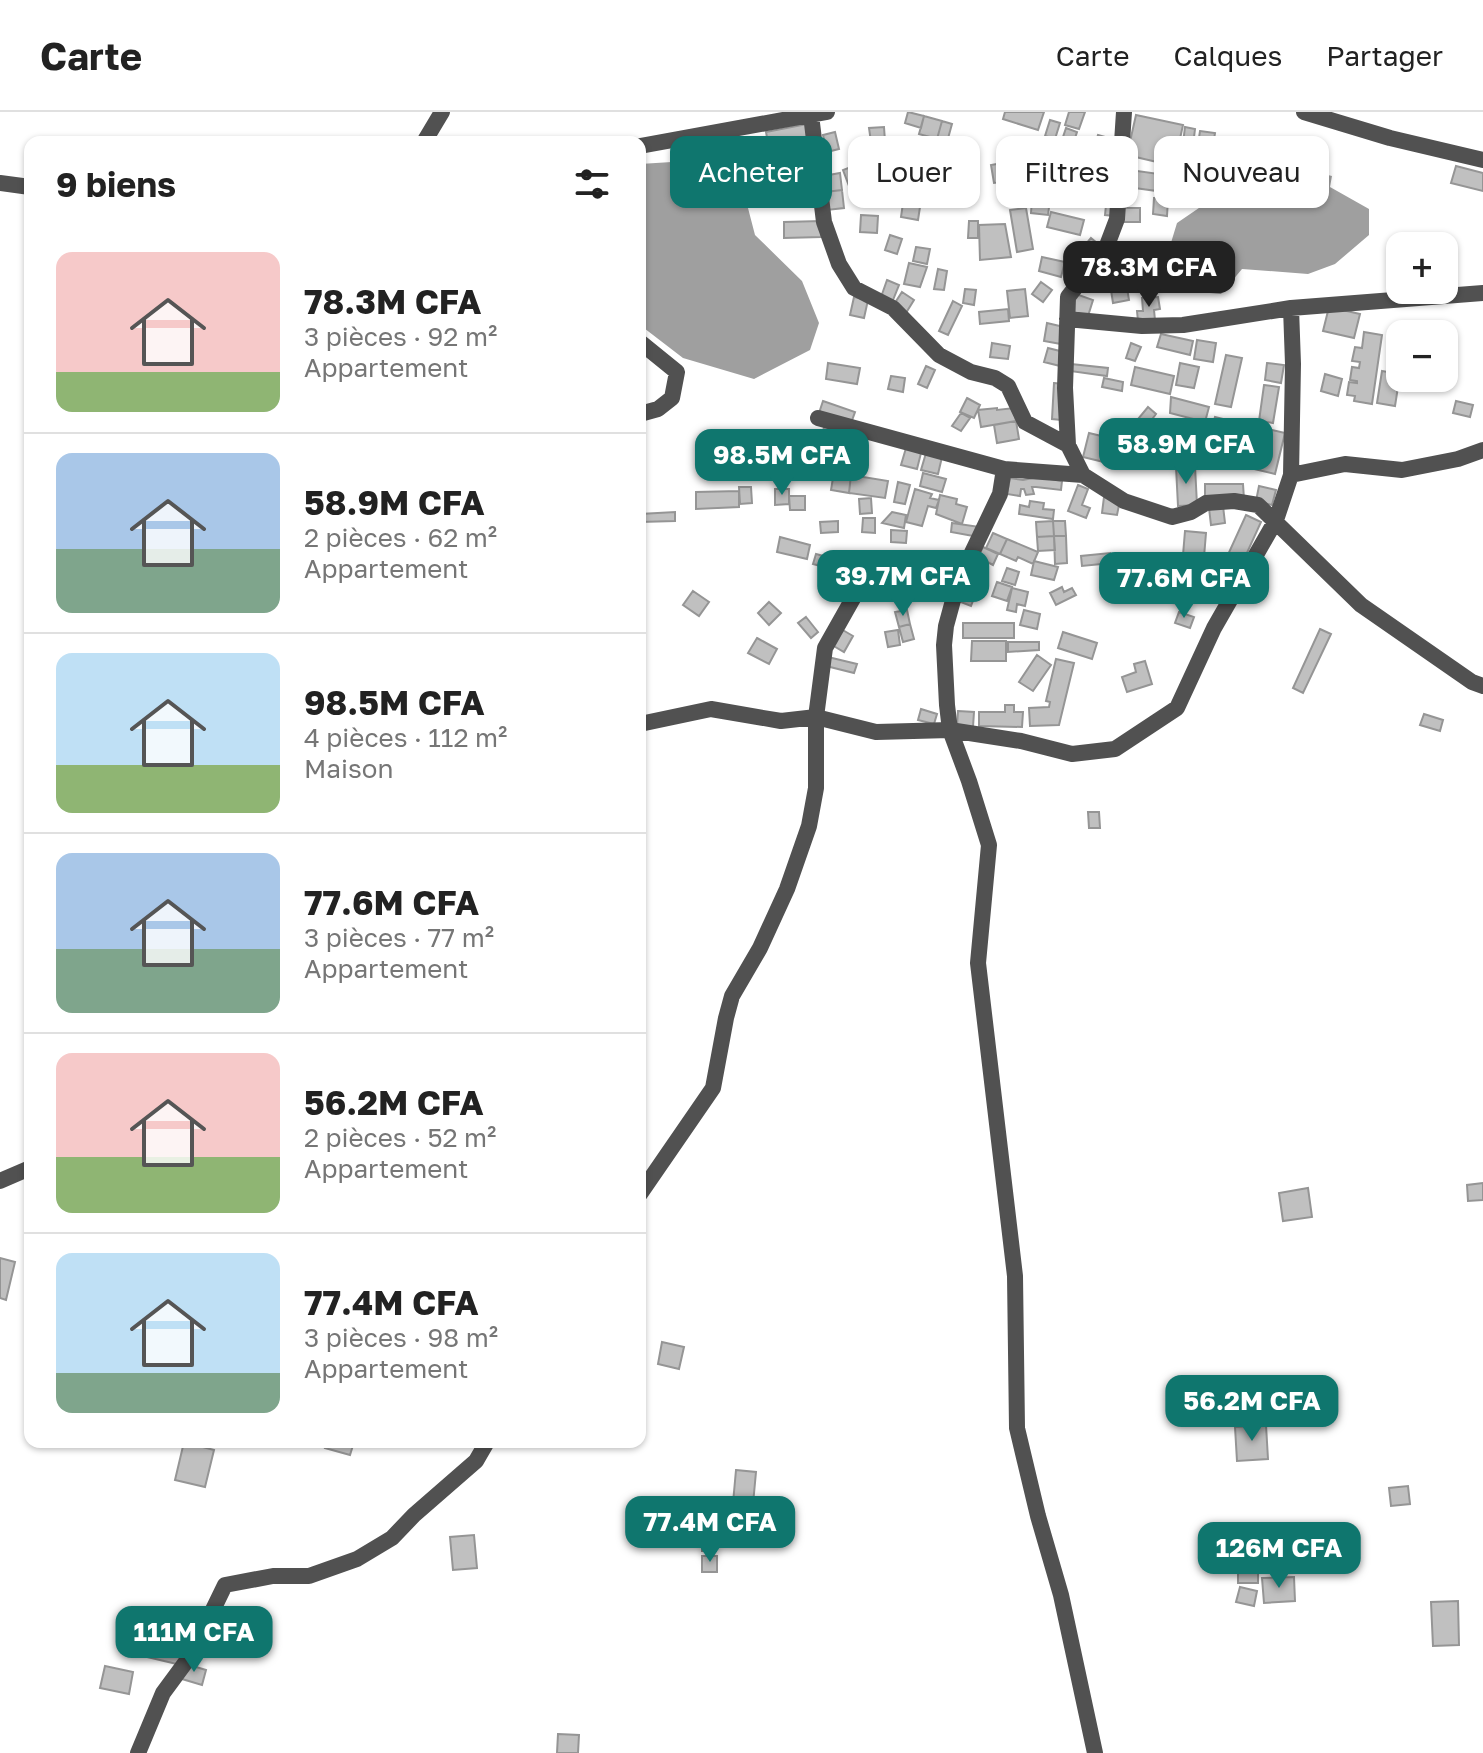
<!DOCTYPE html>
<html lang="fr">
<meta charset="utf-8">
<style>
:root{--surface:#fff;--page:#f6f6f6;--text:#222;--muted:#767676;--line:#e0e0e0;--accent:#0f766e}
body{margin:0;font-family:"Golos Text",sans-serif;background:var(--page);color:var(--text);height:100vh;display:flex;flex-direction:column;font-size:30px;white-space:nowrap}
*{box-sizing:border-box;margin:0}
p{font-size:26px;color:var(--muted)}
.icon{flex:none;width:44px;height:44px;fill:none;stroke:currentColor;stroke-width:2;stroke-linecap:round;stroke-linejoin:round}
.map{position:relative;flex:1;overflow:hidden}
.panel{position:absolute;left:24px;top:24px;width:622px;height:1312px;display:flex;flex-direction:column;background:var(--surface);border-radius:16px;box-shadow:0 2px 6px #0004}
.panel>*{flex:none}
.banner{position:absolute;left:670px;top:24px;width:692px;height:72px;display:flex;gap:16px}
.controls{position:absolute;left:1386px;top:120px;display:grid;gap:16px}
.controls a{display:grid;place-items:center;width:72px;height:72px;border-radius:16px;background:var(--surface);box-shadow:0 2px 6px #0004;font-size:40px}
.price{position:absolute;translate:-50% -68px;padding:0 18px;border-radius:16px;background:var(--accent);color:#fff;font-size:26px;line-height:52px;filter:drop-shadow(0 2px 4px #0008)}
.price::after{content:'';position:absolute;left:50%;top:48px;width:24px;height:18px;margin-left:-12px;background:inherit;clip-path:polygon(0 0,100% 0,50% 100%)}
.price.on{background:#222;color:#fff}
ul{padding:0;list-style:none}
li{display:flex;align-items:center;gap:24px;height:200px;padding:0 32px}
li+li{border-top:2px solid var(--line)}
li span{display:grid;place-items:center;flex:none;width:224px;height:160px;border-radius:16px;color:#555}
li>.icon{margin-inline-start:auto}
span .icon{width:96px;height:96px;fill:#fffc;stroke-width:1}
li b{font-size:34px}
h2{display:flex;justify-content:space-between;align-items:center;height:96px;padding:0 32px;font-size:34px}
.chip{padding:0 28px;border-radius:16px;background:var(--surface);box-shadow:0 2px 6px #0004;font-size:28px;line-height:72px}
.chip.on{background:var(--accent);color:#fff}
header{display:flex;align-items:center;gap:48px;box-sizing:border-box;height:112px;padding:0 40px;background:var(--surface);border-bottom:2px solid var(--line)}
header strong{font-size:38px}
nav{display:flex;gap:44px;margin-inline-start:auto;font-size:28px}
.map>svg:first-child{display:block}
.water{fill:#9f9f9f}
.building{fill:#c0c0c0;stroke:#959595;stroke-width:2}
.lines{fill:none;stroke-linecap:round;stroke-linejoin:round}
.minor{stroke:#515151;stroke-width:16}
</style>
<header>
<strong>Carte</strong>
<nav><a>Carte</a><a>Calques</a><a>Partager</a></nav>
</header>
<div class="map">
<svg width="1483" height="1641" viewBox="0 0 1483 1641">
<rect width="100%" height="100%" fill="#fff"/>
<path class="water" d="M735 46 755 123 802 169 819 211 810 238 754 267 683 246 640 213V52Z
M1287 47 1303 57 1332 64 1330 75 1369 97V123L1335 152 1308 162 1242 157 1221 182 1187 179 1170 134 1177 111 1234 72 1248 53 1262 58Z"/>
<path class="building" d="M908 0 924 4 921 16 905 11Z
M1005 0H1044L1038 18 1003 7Z
M1069 0H1085L1079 17 1065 13Z
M1136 3 1183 13 1174 54 1127 43Z
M924 4 942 9 937 27 919 22Z
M1050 8 1060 11 1055 27 1045 24Z
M942 9 952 12 947 30 937 27Z
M807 12 812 40 771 47 766 20Z
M884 15 885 29 871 30 869 16Z
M1185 15 1195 17 1188 74 1178 73Z
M1066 16 1077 20 1072 35 1061 31Z
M1200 19 1215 21 1206 80 1191 78Z
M835 20 839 37 827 40 823 23Z
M1098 23 1119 29 1114 44 1093 38Z
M908 29 924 34 918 53 893 45 895 38 904 41Z
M1031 34 1045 38 1040 54 1026 50Z
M957 36 963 87 950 89 943 37Z
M885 44 890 60 875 65 869 49Z
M902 48 918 53 913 67 897 61Z
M869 49 875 65 861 69 856 53Z
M1008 50 1010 59 1017 58 1018 65 1010 66 1011 69 994 71 991 53Z
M856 53 861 69 849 74 843 58Z
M784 54 814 55V69L784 68Z
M1456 54 1483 61V79L1451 71Z
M1130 58 1159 62 1157 79 1127 75Z
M840 61 842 78 825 80 823 64Z
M1164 61 1177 62 1176 80 1163 79Z
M861 69 867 85 854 90 849 74Z
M881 71H898V89H882Z
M927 72 941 76 938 89 924 86Z
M1033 75 1049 77 1048 86 1026 85 1025 76Z
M868 76H881L882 89 868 90Z
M842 78 844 96 827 98 825 80Z
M1102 79 1116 80 1114 104 1105 103 1106 93H1101Z
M1032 86 1050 88 1048 103 1031 101Z
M1154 86 1168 87 1167 104 1153 102Z
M903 91 920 95 918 108 901 105Z
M1026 96 1033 137 1017 140 1010 98Z
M1123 96H1140V110H1123Z
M1051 100 1084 108 1080 123 1047 115Z
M861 103 878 104 877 121 860 120Z
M821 109V125L784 126V110Z
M969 109H978V126H968Z
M1005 112 1011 145 980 148 979 113Z
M890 123 902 127 897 142 885 138Z
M1091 126 1102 135 1091 147 1081 138Z
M916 135 930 137 927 152 913 149Z
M1081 138 1091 147 1080 160 1070 151Z
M1042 145 1065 150 1061 165 1039 159Z
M909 151 927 155 920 175 904 172Z
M1153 155 1155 171 1117 176 1115 161Z
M938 157 947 159 944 178 934 177Z
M887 168 899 173 891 193 880 188Z
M1041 170 1052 178 1043 190 1032 182Z
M1127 176 1129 188 1113 191 1111 178Z
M965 177 976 178 974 193 963 191Z
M1025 177 1028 204 1010 206 1007 179Z
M902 180 914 188 906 201 893 194Z
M1073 181 1093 188 1088 204 1067 198Z
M854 185 868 188 864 206 850 203Z
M1158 185 1160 197 1154 198 1155 208 1138 209 1137 199H1143L1142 186Z
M953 189 962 194 948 223 939 219Z
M1329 195 1360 202 1354 226 1323 219Z
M1008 197 1009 209 980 212 979 200Z
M1047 211 1064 215 1061 232 1044 229Z
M1364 220 1382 223 1372 292 1354 289 1355 284 1347 283 1349 270 1357 271V269L1350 268 1352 255 1359 256 1360 250 1352 249 1355 235 1362 236Z
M1161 222 1193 229 1190 243 1157 235Z
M1197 228 1216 231 1213 250 1194 247Z
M992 231 1010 234 1008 247 990 245Z
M1131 231 1141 235 1135 249 1126 246Z
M1048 236 1064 240 1060 254 1044 250Z
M1226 243 1242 246 1231 295 1215 292Z
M828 251 860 256 857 272 826 267Z
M1180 251 1199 255 1194 276 1176 273Z
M1267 251 1284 253 1281 271 1265 268Z
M1071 252 1108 256 1107 264 1070 259Z
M926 254 935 258 927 276 918 272Z
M1135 255 1174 264 1170 282 1131 273Z
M1382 259 1400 262 1395 294 1377 291Z
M1325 262 1342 267 1338 284 1321 279Z
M891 264 905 266 903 280 888 277Z
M1104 266 1123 270 1122 279 1102 275Z
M1054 271 1063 272 1061 308 1052 307Z
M1264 273 1279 275 1273 311 1259 309Z
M1171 285 1209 295 1205 310 1170 301Z
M967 286 980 293 974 306 960 300Z
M823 289 855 300 850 314 818 304Z
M1456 289 1473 293 1470 305 1453 301Z
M1148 295 1156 302 1147 314 1138 307Z
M997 296V298L1014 296 1016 309 981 315 978 298Z
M961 301 970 306 961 319 952 314Z
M1215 305 1247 313 1243 328 1211 320Z
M1016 309 1019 327 997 331 994 313Z
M1152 309 1163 316 1156 327 1145 320Z
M1168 314 1183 321 1176 333 1162 326Z
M824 315 862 323 859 342 820 334Z
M1259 315 1285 321 1275 362 1250 356Z
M1089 321 1122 329 1116 353 1083 345Z
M705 324 723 328 718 346 701 342Z
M797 334 811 337 809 350 795 347Z
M1129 334 1139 336 1136 352 1125 350Z
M906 336 921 341 917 357 901 353Z
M1179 336H1194L1195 350H1180Z
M926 341 942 345 938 362 921 358Z
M1195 354 1197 393 1178 394 1176 355Z
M834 360 851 363 849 381 831 378Z
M923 361 946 367 942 380 920 374Z
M851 363 888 369 885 386 849 381Z
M1038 365 1062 369 1061 378 1036 375H1032L1034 382 1026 383 1024 377H1021L1020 384 1007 382 1010 366 1023 368Z
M898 370 910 373 905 392 894 390Z
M1205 372H1243L1244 387H1205Z
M1078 373 1088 377 1082 393 1090 396 1086 406 1068 399Z
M1259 374 1276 378 1272 393 1256 389Z
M739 375H751L752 391 740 392Z
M775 377H789V392L775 393Z
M915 377 932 382 930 386 939 388 936 396 928 394 922 414 906 410Z
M739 379V395L696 397V380Z
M940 383 957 387 956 392 967 395 962 412 936 402Z
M789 384H805V398H790Z
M1104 385 1120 388 1117 403 1102 401Z
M871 386 872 401 860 402 859 387Z
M1030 389 1044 391 1043 397 1054 398 1053 407 1019 402 1020 393 1029 395Z
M1223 394 1225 411 1211 413 1209 396Z
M675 400V409L640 410V402Z
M892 400 906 403 904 416 882 411Z
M1246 403 1261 410 1241 454 1226 447Z
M863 406H875V421L862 420Z
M838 409V420L821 421 820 410Z
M1053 409 1054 424 1037 425 1036 410Z
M1053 409H1065L1066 424H1054Z
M952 411 980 415 979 425 951 420Z
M891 418 907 419 906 431 891 430Z
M1185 419 1206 421 1203 457 1182 455Z
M993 421 1007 427 1000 442 986 436Z
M1054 424 1055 438 1038 439 1037 425Z
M1054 424H1066L1067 451 1055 452Z
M780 425 810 433 807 447 777 440Z
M1007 427 1038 440 1033 452 1018 445 1016 449 1000 442Z
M983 435 998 442 993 453 978 445Z
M1110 441 1111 451 1082 454 1081 444Z
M816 442 831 446 828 456 813 452Z
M843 446 853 449 847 464 837 461Z
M1034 449 1058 455 1054 468 1031 463Z
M1007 456 1019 460 1015 473 1002 469Z
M1181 460 1191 461 1187 492 1173 491 1176 473 1180 474Z
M997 470 1012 475 1007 489 992 484Z
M964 473 977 478 971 494 958 489Z
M1062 475 1064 480 1072 476 1076 483 1056 493 1050 481Z
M1012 476 1028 480 1025 494 1017 492 1016 500 1007 498Z
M693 479 709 490 699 504 683 493Z
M769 490 781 501 769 513 758 501Z
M907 498 910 512 899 515 895 500Z
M1024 498 1040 502 1037 517 1020 513Z
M1179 500 1194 505 1190 516 1175 511Z
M806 505 818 520 811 526 798 511Z
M963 511H1014V526H963Z
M910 512 914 527 903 530 899 515Z
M841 517 853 524 844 540 832 533Z
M1320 517 1331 522 1303 581 1293 576Z
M898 518 900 533 888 535 885 520Z
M1063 520 1097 531 1092 547 1058 536Z
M757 526 777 537 769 552 748 541Z
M972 529H1006V549H971Z
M1008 530H1039V538L1008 540Z
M1037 543 1051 553 1033 579 1019 570Z
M828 545 857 552 854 561 826 554Z
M1056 547 1074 551 1059 613 1030 614 1029 596 1049 595 1050 590 1046 589Z
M1145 549 1152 572 1127 580 1122 565 1136 560 1134 552Z
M1005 593H1014V600H1023L1022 615 979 614V600H1005Z
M921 597 937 602 934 612 918 608Z
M958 599 974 600 973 615 957 614Z
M1424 602 1443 608 1440 619 1420 613Z
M1088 700H1099L1100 716H1089Z
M1483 1071V1088L1468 1089 1467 1073Z
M1308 1076 1312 1105 1283 1109 1279 1081Z
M0 1146 15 1150 6 1188 0 1186Z
M662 1230 684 1235 679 1257 658 1252Z
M1266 1313 1268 1347 1237 1349 1235 1315Z
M184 1330 214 1338 205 1375 175 1368Z
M327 1330H354L350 1343 325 1336Z
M736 1358 756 1360 753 1392 733 1391Z
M1408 1374 1410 1392 1391 1394 1389 1376Z
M702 1422H716V1439H702Z
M474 1423 477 1456 453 1458 450 1425Z
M1330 1430 1332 1458 1302 1460 1300 1432Z
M702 1444H717V1460H702Z
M1258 1456V1471H1238V1457Z
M1294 1465 1295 1489 1264 1491 1262 1466Z
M1240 1475 1257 1479 1254 1494 1236 1490Z
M1458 1489 1459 1533 1433 1534 1431 1490Z
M151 1526 185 1533 181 1553 147 1545Z
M186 1552 206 1558 202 1573 182 1567Z
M105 1554 133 1560 129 1582 100 1576Z
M558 1622 579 1623 578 1641H557Z"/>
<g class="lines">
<path class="minor" d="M1124 0 1117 107 1106 136 1068 185 1065 276 1068 333 1083 363 1124 389 1172 405 1191 400 1206 391 1234 389 1258 393 1361 493 1472 570 1483 574
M1304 0 1390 26 1483 48
M811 3 824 110 839 152 854 176 893 196 939 243 971 260 995 266 1008 274 1025 310 1068 333
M424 30 442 0
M640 34 827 0
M0 71 30 75
M1067 207 1142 214 1183 213 1291 196 1483 181
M640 230 677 260 672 286 658 297 640 302
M818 306 1004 357 1083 363
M1004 357 1000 382 958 470 946 514 944 533 947 593 950 618 969 669 989 733 978 851 1015 1164 1017 1316 1038 1404 1061 1483 1095 1641
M1291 363 1293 252 1291 196
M640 612 711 597 781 609 816 605 876 620 950 618 1021 629 1072 642 1115 637 1177 596 1214 516 1276 408 1291 363 1345 352 1402 358 1458 347 1483 338
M0 1069 30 1056
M640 1082 713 976 726 906 732 884 760 836 787 777 809 714 816 676V605L825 536 860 474 892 452C913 462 936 463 958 470
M138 1641 163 1581 191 1543 225 1473 273 1464H309L357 1447 392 1426 414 1403 476 1349 487 1330"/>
</g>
</svg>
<div class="controls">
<a>+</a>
<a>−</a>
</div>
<b class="price on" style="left:1149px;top:197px">78.3M CFA</b>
<b class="price" style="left:1186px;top:374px">58.9M CFA</b>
<b class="price" style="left:782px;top:385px">98.5M CFA</b>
<b class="price" style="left:903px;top:506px">39.7M CFA</b>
<b class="price" style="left:1184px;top:508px">77.6M CFA</b>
<b class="price" style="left:1252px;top:1331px">56.2M CFA</b>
<b class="price" style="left:710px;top:1452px">77.4M CFA</b>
<b class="price" style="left:1279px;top:1478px">126M CFA</b>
<b class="price" style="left:194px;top:1562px">111M CFA</b>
<div class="banner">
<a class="chip on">Acheter</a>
<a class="chip">Louer</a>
<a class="chip">Filtres</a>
<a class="chip">Nouveau</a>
</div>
<section class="panel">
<h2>9 biens<svg class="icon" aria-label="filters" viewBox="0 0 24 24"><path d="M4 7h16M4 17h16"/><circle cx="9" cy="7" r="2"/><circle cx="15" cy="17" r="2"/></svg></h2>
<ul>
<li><span style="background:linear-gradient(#f6c9c9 75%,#8fb573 0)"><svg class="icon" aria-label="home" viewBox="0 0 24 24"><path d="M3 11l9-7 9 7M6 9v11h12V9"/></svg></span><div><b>78.3M CFA</b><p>3 pièces · 92 m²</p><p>Appartement</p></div></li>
<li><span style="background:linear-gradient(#a9c7e8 60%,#7fa58c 0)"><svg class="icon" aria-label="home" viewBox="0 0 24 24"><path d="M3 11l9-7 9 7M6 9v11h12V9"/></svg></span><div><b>58.9M CFA</b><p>2 pièces · 62 m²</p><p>Appartement</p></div></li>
<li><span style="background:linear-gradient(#bfe0f5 70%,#8fb573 0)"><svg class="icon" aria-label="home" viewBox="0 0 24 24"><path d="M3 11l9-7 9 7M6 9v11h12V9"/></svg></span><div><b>98.5M CFA</b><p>4 pièces · 112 m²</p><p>Maison</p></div></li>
<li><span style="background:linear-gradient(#a9c7e8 60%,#7fa58c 0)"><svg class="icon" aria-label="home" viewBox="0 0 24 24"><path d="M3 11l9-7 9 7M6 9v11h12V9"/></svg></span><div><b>77.6M CFA</b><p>3 pièces · 77 m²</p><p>Appartement</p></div></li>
<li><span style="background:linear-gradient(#f6c9c9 65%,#8fb573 0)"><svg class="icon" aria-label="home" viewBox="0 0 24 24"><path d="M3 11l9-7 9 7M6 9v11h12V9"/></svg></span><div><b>56.2M CFA</b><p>2 pièces · 52 m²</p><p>Appartement</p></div></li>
<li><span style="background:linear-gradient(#bfe0f5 75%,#7fa58c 0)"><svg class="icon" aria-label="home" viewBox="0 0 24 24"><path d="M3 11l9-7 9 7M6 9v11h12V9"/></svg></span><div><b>77.4M CFA</b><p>3 pièces · 98 m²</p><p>Appartement</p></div></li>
</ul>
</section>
</div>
